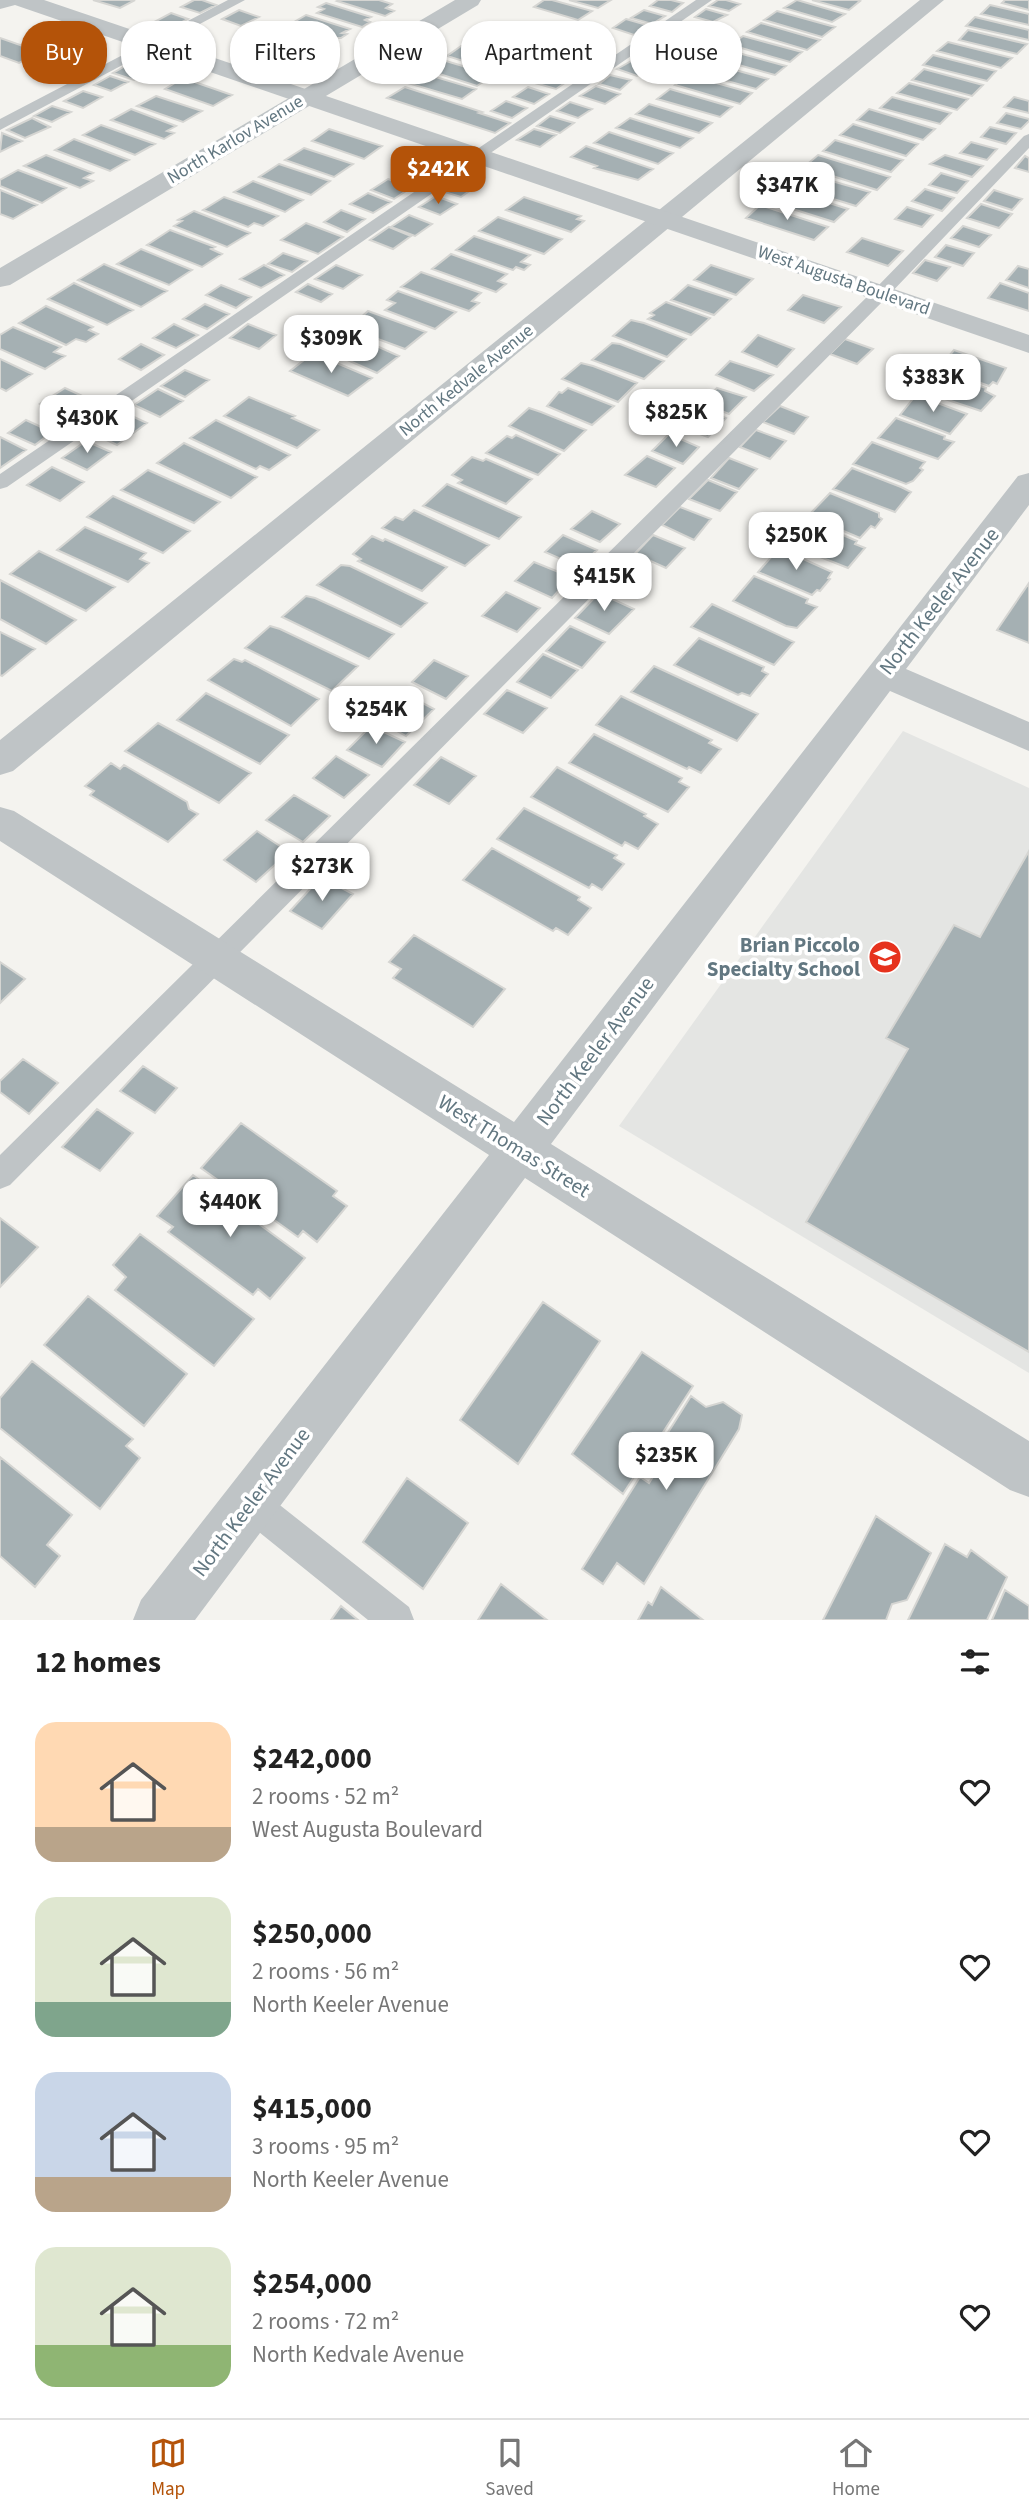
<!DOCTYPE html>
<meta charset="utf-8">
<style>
:root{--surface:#fff;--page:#f2f2f2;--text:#222;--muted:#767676;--line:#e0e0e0;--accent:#b45309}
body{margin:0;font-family:"Source Sans 3",sans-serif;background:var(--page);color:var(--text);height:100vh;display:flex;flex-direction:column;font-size:26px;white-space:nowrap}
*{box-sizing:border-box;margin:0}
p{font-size:23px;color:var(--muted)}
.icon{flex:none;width:38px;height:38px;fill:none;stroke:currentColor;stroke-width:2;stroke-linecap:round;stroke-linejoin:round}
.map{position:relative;height:1620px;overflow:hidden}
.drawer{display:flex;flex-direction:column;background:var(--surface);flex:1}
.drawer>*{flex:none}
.hud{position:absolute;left:21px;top:21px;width:987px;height:63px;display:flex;gap:14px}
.price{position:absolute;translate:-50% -60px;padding:0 16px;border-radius:14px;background:#fff;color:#222;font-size:23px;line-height:46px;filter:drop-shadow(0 2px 4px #0008)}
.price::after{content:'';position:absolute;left:50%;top:42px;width:21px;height:16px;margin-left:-10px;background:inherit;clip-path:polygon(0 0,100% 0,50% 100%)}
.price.selected{background:var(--accent);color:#fff}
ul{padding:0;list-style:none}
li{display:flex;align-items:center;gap:21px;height:175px;padding:0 35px}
li span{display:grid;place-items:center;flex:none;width:196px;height:140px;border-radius:21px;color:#555}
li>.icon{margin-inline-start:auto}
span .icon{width:84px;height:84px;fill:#fffc;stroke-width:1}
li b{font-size:30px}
h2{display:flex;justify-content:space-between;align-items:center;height:84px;padding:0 35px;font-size:30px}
.tag{padding:0 24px;border-radius:28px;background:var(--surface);box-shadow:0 2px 5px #0004;font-size:24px;line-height:63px}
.tag.selected{background:var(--accent);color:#fff}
.tab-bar{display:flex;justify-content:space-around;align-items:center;height:98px;border-top:2px solid var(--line);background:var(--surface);font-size:19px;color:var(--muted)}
.tab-bar a{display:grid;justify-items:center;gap:4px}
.tab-bar .selected{color:var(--accent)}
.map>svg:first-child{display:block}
.built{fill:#e4e5e3}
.building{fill:#a5b0b3;stroke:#d5d5d2;stroke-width:2}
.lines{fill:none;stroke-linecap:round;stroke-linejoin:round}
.service{fill:#bfc4c6;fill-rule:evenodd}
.minor{fill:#bfc4c6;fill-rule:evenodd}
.tertiary{fill:#bfc4c6;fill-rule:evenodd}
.labels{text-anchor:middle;stroke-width:7;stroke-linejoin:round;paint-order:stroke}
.far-street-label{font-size:18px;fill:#627781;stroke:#fff}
.street-label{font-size:21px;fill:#627781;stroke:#fff}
.poi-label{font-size:21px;font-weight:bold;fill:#627781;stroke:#fff;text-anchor:end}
</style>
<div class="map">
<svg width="1029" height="1620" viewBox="0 0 1029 1620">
<rect width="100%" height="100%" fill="#f4f3ef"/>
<path class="built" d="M903 731 1029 788V1373L619 1126Z"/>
<path class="building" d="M93 0H135L120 8Z
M194 0H202L216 5 200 13 181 7Z
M339 0H379L392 4 386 8 394 11 385 16 337 1Z
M544 0H552L592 11 578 20 534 7Z
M569 0H611L598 8Z
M658 0H671L683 3 672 12 650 6Z
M718 0H726L740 4 729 11 709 6Z
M797 0 845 14 832 22 784 8Z
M812 0H857L860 1 849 10Z
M1005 0H1029V10L1002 3Z
M326 3 371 17 365 20 370 22 362 27 317 13 324 9 318 7Z
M990 5 1029 14V25L981 14Z
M706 9 727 15 713 22 695 17Z
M239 10 259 17 241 26 222 19Z
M644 10 665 16 652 24 631 18Z
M777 11 835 27 822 37 764 20Z
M171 13 188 19 173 27 156 21Z
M306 15 350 29 342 33 347 34 341 38H332L289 25Z
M975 17 1029 30V40L966 26Z
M626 19 647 25 634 35 613 28Z
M509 22 554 36 540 46 494 32Z
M685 22 706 28 695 36 673 30Z
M761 23 820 40 807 50 747 32Z
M284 27 328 41 310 51 265 37Z
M968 30 1027 44 1017 54 959 40Z
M490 35 535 49 520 59 474 45Z
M669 35 689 41 678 49 658 43Z
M743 36 802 52 790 62 731 45Z
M0 38 40 52 19 63 0 56Z
M259 39 305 54 286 64 240 49Z
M948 42 1012 58 1001 68 937 51Z
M654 44 675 50 658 62 637 56Z
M461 46 514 62 498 72 447 56Z
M588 46 610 53 597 62 575 55Z
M724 49 786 66 775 75 713 58Z
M933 55 996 71 987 81 923 65Z
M566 59 588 66 575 75 553 69Z
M633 60 652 67 637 76 617 69Z
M134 61 154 68 134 80 113 73Z
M446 61 493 75 477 86 430 71Z
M71 62 92 69 73 79 53 73Z
M706 62 768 79 756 89 694 72Z
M924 69 983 85 972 96 912 80Z
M419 72 476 89 462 99 404 82Z
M548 73 569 80 556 89 535 83Z
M610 75 631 80 620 90 599 84Z
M688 75 752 93 740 104 675 85Z
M110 76 128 82 111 91 94 85Z
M183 78 232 95 213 106 165 89Z
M909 83 968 99 957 110 897 93Z
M596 86 620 94 605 104 580 96Z
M405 87 482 112 479 113 510 123 495 133 387 98Z
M528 87 549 94 534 104 513 97Z
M670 89 732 107 720 117 657 99Z
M83 91 102 97 83 108 64 101Z
M156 96 202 111 183 122 137 106Z
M892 97 951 113 940 124 880 108Z
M1014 97 1029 101V113L1004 107Z
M506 101 527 108 512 118 491 111Z
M570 102 592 109 578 118 557 111Z
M649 104 712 123 699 133 636 114Z
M52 106 71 112 52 122 34 116Z
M131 109 176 126 167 131 174 133 164 139 111 120Z
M869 109 935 129 923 140 857 120Z
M1006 113 1029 119V121L1021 129 997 123Z
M550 116 574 123 560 133 537 126Z
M32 118 50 127 25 138 7 130Z
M630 118 693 138 680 148 616 128Z
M853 124 918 144 906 156 840 135Z
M101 125 155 144 135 155 83 135Z
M990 127 1016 133 1006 144 981 137Z
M329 129 382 146 364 159 312 141Z
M534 129 556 135 540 147 517 140Z
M609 132 673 153 658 164 594 143Z
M2 133 22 141 0 152Z
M74 139 129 160 110 171 55 150Z
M835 140 903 160 891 172 823 151Z
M971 142 997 149 987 160 960 153Z
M586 146 653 169 638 180 594 168 597 166 571 157Z
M304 148 353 164 334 177 285 160Z
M46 155 93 173 84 178 93 181 80 188 24 166Z
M818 155 890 177 877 190 804 167Z
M945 155 983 166 972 177 930 164Z
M1025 156 1029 158V172L1015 168Z
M421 160 441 167 417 183 397 177Z
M279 164 330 181 311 195 259 177Z
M18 170 66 188 42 203 0 186V180Z
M804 173 870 192 856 206 791 186Z
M941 173 968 181 957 193 929 185Z
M462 176 482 182 461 197 441 191Z
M388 179 412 187 394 199 371 190Z
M253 181 303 200 285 212 234 192Z
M779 187 848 209 834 222 764 200Z
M925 189 954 198 942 211 912 201Z
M0 190 37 205 13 219 0 214Z
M994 190 1022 199 1012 210 984 201Z
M368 193 391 202 373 213 350 204Z
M436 196 457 204 440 215 419 207Z
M224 197 278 216 263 226 254 223 248 227 203 210Z
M524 197 581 216 577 219 584 221 571 232 506 210Z
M981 204 1012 214 999 228 967 218Z
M760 205 828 227 814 240 746 218Z
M907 207 933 215 922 227 895 219Z
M341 210 365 219 347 232 324 222Z
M194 211 250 233 227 247 174 226 182 221 178 220Z
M409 215 432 224 415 236 391 227Z
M498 217 562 239 544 254 479 231Z
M306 223 343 237 318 254 281 240Z
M963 226 991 235 979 247 951 238Z
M389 227 411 236 393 249 370 240Z
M170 230 215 247 211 249 222 254 202 267 147 245Z
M474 236 530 255 521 262 530 265 524 270 516 267 513 270 456 250Z
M862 238 903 251 888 266 847 252Z
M946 245 974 253 963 266 935 257Z
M141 249 192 270 169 285 117 264Z
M283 253 307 261 292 272 268 264Z
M451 254 507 274 498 281 506 284 496 292 432 269Z
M925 260 950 267 937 281 913 273Z
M104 264 167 291 141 307 78 280Z
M264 265 284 275 261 288 240 279Z
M336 265 362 275 343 289 315 279Z
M711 265 753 279 736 295 694 280Z
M1018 266 1029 269V288L1006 280Z
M421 272 481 293 472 301 479 303 469 311 401 287Z
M74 283 133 310 107 325 48 299Z
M1000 283 1029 293V311L988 298Z
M308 284 332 294 321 302 296 292Z
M221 285 251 297 236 308 206 295Z
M688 285 731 299 714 315 671 300Z
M398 291 456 312 435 329 385 310 395 303 387 300Z
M803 295 841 307 824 323 788 310Z
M666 302 710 318 691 335 648 319 654 315 650 313Z
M205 304 229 314 207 329 183 319Z
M46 306 93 327 89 330 98 334 86 342 76 339 66 345 19 323Z
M368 311 426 332 405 349 356 331 365 324 357 321Z
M631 320 644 323 686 339 667 357 613 336Z
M174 324 198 335 176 348 153 338Z
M248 324 276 335 259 349 230 338Z
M13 327 61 347 54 352 65 356 45 369 0 349V335Z
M343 332 356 338 371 340 372 344 399 356 377 373 320 348Z
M758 335 794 349 777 367 742 352Z
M845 339 873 349 857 364 830 354Z
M612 343 620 344 664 361 644 379 592 360Z
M141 344 164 355 141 370 119 359Z
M954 350 1006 368 997 384 993 382 989 386 939 368Z
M313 353 372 378 348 396 290 371Z
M0 359 32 374 6 391 0 388Z
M730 361 773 375 754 391 716 375Z
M581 363 593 366 637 383 618 402 562 379Z
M185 370 209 380 185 397 161 386Z
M937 372 986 388 985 391 995 396 981 411 921 391Z
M65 388 91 400 67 417 40 404Z
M568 388 614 406 592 425 547 406 559 392 562 393Z
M717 388 746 397 729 414 702 403Z
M158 389 183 401 160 417 134 405Z
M916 395 967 414 950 434 900 415Z
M249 397 295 416 292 418 319 430 297 448 224 416Z
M698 406 726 418 708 437 679 426Z
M780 406 808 417 794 434 763 422Z
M529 408 541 412 586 430 564 451 509 426Z
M123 412 147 423 117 445 92 433Z
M896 418 945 436 944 439 954 442 938 459 878 438Z
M26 420 52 432 35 445 8 433Z
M216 420 290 455 269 470 260 466 256 469 190 438Z
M756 430 786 441 770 459 740 447Z
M669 434 699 447 683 464 652 451Z
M516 435 560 454 538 475 486 453 507 436 512 438Z
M0 437 26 450 0 468Z
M86 441 111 452 87 470 62 458Z
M872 442 925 462 920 468 923 470 913 481 906 484 853 464Z
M184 443 257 477 231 498 157 463Z
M647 456 675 468 656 487 625 475Z
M472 457 483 461 486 459 532 479 506 504 458 483 462 480 452 475Z
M729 458 757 469 739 489 711 478Z
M52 467 84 482 60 501 27 485Z
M852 468 901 487 911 492 895 512 833 489Z
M148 470 220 502 194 523 121 490Z
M708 480 737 492 720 511 689 499Z
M447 484 521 517 499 539 423 506Z
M830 493 879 513V517L882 519 875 528 871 526 860 538 808 516Z
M113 496 190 531 163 553 87 517Z
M680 507 711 519 694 540 662 525Z
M414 510 489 545 465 566 382 528 395 517 403 520Z
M592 511 620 524 600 542 571 529Z
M805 519 857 541 855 544 865 548 848 568 785 543Z
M85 527 146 553 140 559 149 563 128 582 57 550Z
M563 535 597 550 579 567 545 552Z
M653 535 685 548 666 568 635 554Z
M372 536 383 541 385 539 447 567 422 591 358 561 361 559 353 554Z
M779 548 832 572 828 578 830 579 820 591 817 590 812 595 758 572Z
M39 551 115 587 86 611 10 574Z
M534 562 571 577 552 598 515 581Z
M341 565 350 566 427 603 401 627 317 585Z
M754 576 808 599 806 603 817 607 797 628 786 626 733 601Z
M0 580 76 620 46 644 0 619Z
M1029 583V643L997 630Z
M506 592 540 608 517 632 482 616Z
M599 593 634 609 609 634 575 618Z
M306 596 315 598 394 634 369 659 282 617Z
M712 604 794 642 774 665 691 627Z
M270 626 280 629 358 666 332 691 245 648Z
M570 626 605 642 582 668 546 651Z
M0 632 35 649 2 676 0 675Z
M699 638 764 667 762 671 768 674 750 696 742 693 738 695 674 665Z
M543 654 578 670 551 698 517 682Z
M234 659 242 662 245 660 319 699 291 726 208 680Z
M434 660 468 676 446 699 412 682Z
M654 666 758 714 737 741 631 692Z
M507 690 547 708 523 733 484 714Z
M400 691 434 709 406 736 372 717Z
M206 693 289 735 260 764 177 720Z
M621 696 712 740 709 743 721 749 701 773 689 767 687 769 596 725Z
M158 723 251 773 219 803 125 751Z
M371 726 405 742 382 767 347 750Z
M594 734 682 778 679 782 689 787 668 812 569 763Z
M336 756 369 775 344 798 313 778Z
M441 757 476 776 449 804 414 785Z
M111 763 120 769 124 765 187 802 189 809 198 814 168 842 90 795 94 791 85 786Z
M557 767 646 814 644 816 658 824 638 849 625 842 622 846 531 797Z
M294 795 330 816 303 842 266 820Z
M524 808 617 855 614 858 624 864 602 890 592 884 589 888 497 839Z
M257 831 289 852 256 882 224 860Z
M492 848 580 897 578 900 591 908 568 935 556 928 553 931 463 880Z
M1029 851V1352L806 1222 908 1049 886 1038 939 950 954 925 980 937Z
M321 877 353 894 322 929 290 911Z
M414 935 505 989 473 1027 393 978 401 969 389 962Z
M0 962 25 979 0 1003Z
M23 1059 58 1083 29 1114 0 1092V1081Z
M143 1066 177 1088 155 1113 120 1091Z
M97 1109 133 1133 100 1171 62 1147Z
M241 1123 337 1191 333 1196 347 1206 317 1242 303 1231 298 1237 201 1168Z
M193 1175 305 1258 270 1299 258 1289 253 1295 168 1232 173 1227 157 1216Z
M0 1218 38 1247 0 1287Z
M140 1234 254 1319 214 1366 115 1290 126 1277 113 1265Z
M88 1296 187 1374 144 1426 44 1345Z
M543 1302 600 1341 518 1464 460 1420Z
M642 1352 693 1386 623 1494 572 1454Z
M32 1361 133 1439 126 1446 140 1458 100 1509 0 1428V1398Z
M691 1396 706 1407 723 1402 742 1415 739 1429 644 1584 617 1563 603 1584 582 1569 640 1477 649 1483 659 1467 650 1461Z
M0 1457 72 1515 47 1545 60 1556 35 1587 0 1556Z
M407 1478 468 1523 423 1589 363 1542Z
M876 1516 931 1553 907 1600 892 1604 886 1620H823Z
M945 1544 967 1557 971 1550 1007 1577 987 1620H908Z
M501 1584 547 1620H478Z
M661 1587 703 1620H638L648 1602 652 1605Z
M1005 1590 1029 1606V1620H992Z
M341 1606 358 1620H331Z"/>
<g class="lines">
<path class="service" d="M228 0H245L0 130V119Z
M696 0H712L7 487 0 489V474Z
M1029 134V148L887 297 10 1185 0 1189V1155L875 289 1024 136Z
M250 1486 262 1491 409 1607 414 1620H368L238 1515 233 1503 238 1491Z"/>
<path class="minor" d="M0 0H18L15 5 0 9Z
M455 0H481L478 5 10 285 0 287V268Z
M920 0H944L13 771 0 775V740Z
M1029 473V505L906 669 1029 722V751L890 691 551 1144 1029 1441V1497L1010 1490 525 1178 195 1620H133L141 1600 489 1155 0 841V807L14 811 514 1122 1018 476Z"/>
<path class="tertiary" d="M12 0H44L1029 335V353L15 5Z"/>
</g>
<defs>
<symbol id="school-disc" viewBox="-11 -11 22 22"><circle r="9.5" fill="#e6321d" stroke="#fff"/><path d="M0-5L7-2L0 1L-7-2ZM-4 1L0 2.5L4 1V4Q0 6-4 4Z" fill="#fff"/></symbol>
</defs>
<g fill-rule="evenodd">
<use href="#school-disc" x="866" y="938" width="38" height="38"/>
</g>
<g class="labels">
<g class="far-street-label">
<text transform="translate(235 139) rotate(-31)" y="6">North Karlov Avenue</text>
<text transform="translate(844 280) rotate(19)" y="6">West Augusta Boulevard</text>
<text transform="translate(466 380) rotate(-39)" y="6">North Kedvale Avenue</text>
</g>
<g class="street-label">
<text transform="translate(939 601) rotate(-52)" y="7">North Keeler Avenue</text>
<text transform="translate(595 1051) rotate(-53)" y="7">North Keeler Avenue</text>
<text transform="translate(514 1146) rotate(32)" y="7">West Thomas Street</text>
<text transform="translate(251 1502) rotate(-53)" y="7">North Keeler Avenue</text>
</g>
<g class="poi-label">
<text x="860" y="952">Brian Piccolo<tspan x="860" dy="24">Specialty School</tspan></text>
</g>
</g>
</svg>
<b class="price selected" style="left:438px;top:206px">$242K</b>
<b class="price" style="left:787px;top:222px">$347K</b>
<b class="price" style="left:331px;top:375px">$309K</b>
<b class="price" style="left:933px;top:414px">$383K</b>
<b class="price" style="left:676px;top:449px">$825K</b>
<b class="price" style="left:87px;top:455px">$430K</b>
<b class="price" style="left:796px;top:572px">$250K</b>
<b class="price" style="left:604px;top:613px">$415K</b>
<b class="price" style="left:376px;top:746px">$254K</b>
<b class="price" style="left:322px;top:903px">$273K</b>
<b class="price" style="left:230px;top:1239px">$440K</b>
<b class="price" style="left:666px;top:1492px">$235K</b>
<div class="hud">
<a class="tag selected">Buy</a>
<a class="tag">Rent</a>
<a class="tag">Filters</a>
<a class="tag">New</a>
<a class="tag">Apartment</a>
<a class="tag">House</a>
</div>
</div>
<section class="drawer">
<h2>12 homes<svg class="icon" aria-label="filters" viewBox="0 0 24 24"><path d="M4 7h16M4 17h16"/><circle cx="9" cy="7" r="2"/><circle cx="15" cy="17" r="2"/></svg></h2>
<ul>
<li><span style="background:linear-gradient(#ffd9b3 75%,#b9a48a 0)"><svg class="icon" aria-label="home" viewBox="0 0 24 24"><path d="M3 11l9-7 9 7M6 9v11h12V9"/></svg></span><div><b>$242,000</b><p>2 rooms · 52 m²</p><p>West Augusta Boulevard</p></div><svg class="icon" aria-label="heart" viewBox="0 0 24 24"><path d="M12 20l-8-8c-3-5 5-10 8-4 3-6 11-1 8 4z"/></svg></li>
<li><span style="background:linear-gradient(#dfe7d0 75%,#7fa58c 0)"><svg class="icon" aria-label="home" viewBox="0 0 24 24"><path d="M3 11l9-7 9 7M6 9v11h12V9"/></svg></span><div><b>$250,000</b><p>2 rooms · 56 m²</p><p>North Keeler Avenue</p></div><svg class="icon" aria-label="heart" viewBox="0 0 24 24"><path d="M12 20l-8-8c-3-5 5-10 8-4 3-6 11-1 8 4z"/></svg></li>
<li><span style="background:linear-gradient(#c9d6e8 75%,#b9a48a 0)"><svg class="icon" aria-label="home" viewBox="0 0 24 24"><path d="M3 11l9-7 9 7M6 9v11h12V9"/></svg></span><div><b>$415,000</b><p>3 rooms · 95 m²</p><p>North Keeler Avenue</p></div><svg class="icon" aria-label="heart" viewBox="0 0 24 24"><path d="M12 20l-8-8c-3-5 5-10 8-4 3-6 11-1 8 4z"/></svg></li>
<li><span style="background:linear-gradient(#dfe7d0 70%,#8fb573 0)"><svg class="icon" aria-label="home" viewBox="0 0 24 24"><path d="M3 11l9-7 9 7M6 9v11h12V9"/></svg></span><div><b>$254,000</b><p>2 rooms · 72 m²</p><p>North Kedvale Avenue</p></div><svg class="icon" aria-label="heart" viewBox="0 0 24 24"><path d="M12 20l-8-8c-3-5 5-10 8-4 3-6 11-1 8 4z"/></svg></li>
</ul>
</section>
<nav class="tab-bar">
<a class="selected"><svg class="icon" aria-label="map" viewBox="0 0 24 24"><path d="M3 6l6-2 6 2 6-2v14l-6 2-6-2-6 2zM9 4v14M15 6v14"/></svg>Map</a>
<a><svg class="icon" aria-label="saved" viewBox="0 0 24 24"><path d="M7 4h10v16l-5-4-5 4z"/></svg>Saved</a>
<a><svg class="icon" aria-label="home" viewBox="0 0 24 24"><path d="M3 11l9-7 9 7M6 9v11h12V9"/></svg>Home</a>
</nav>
